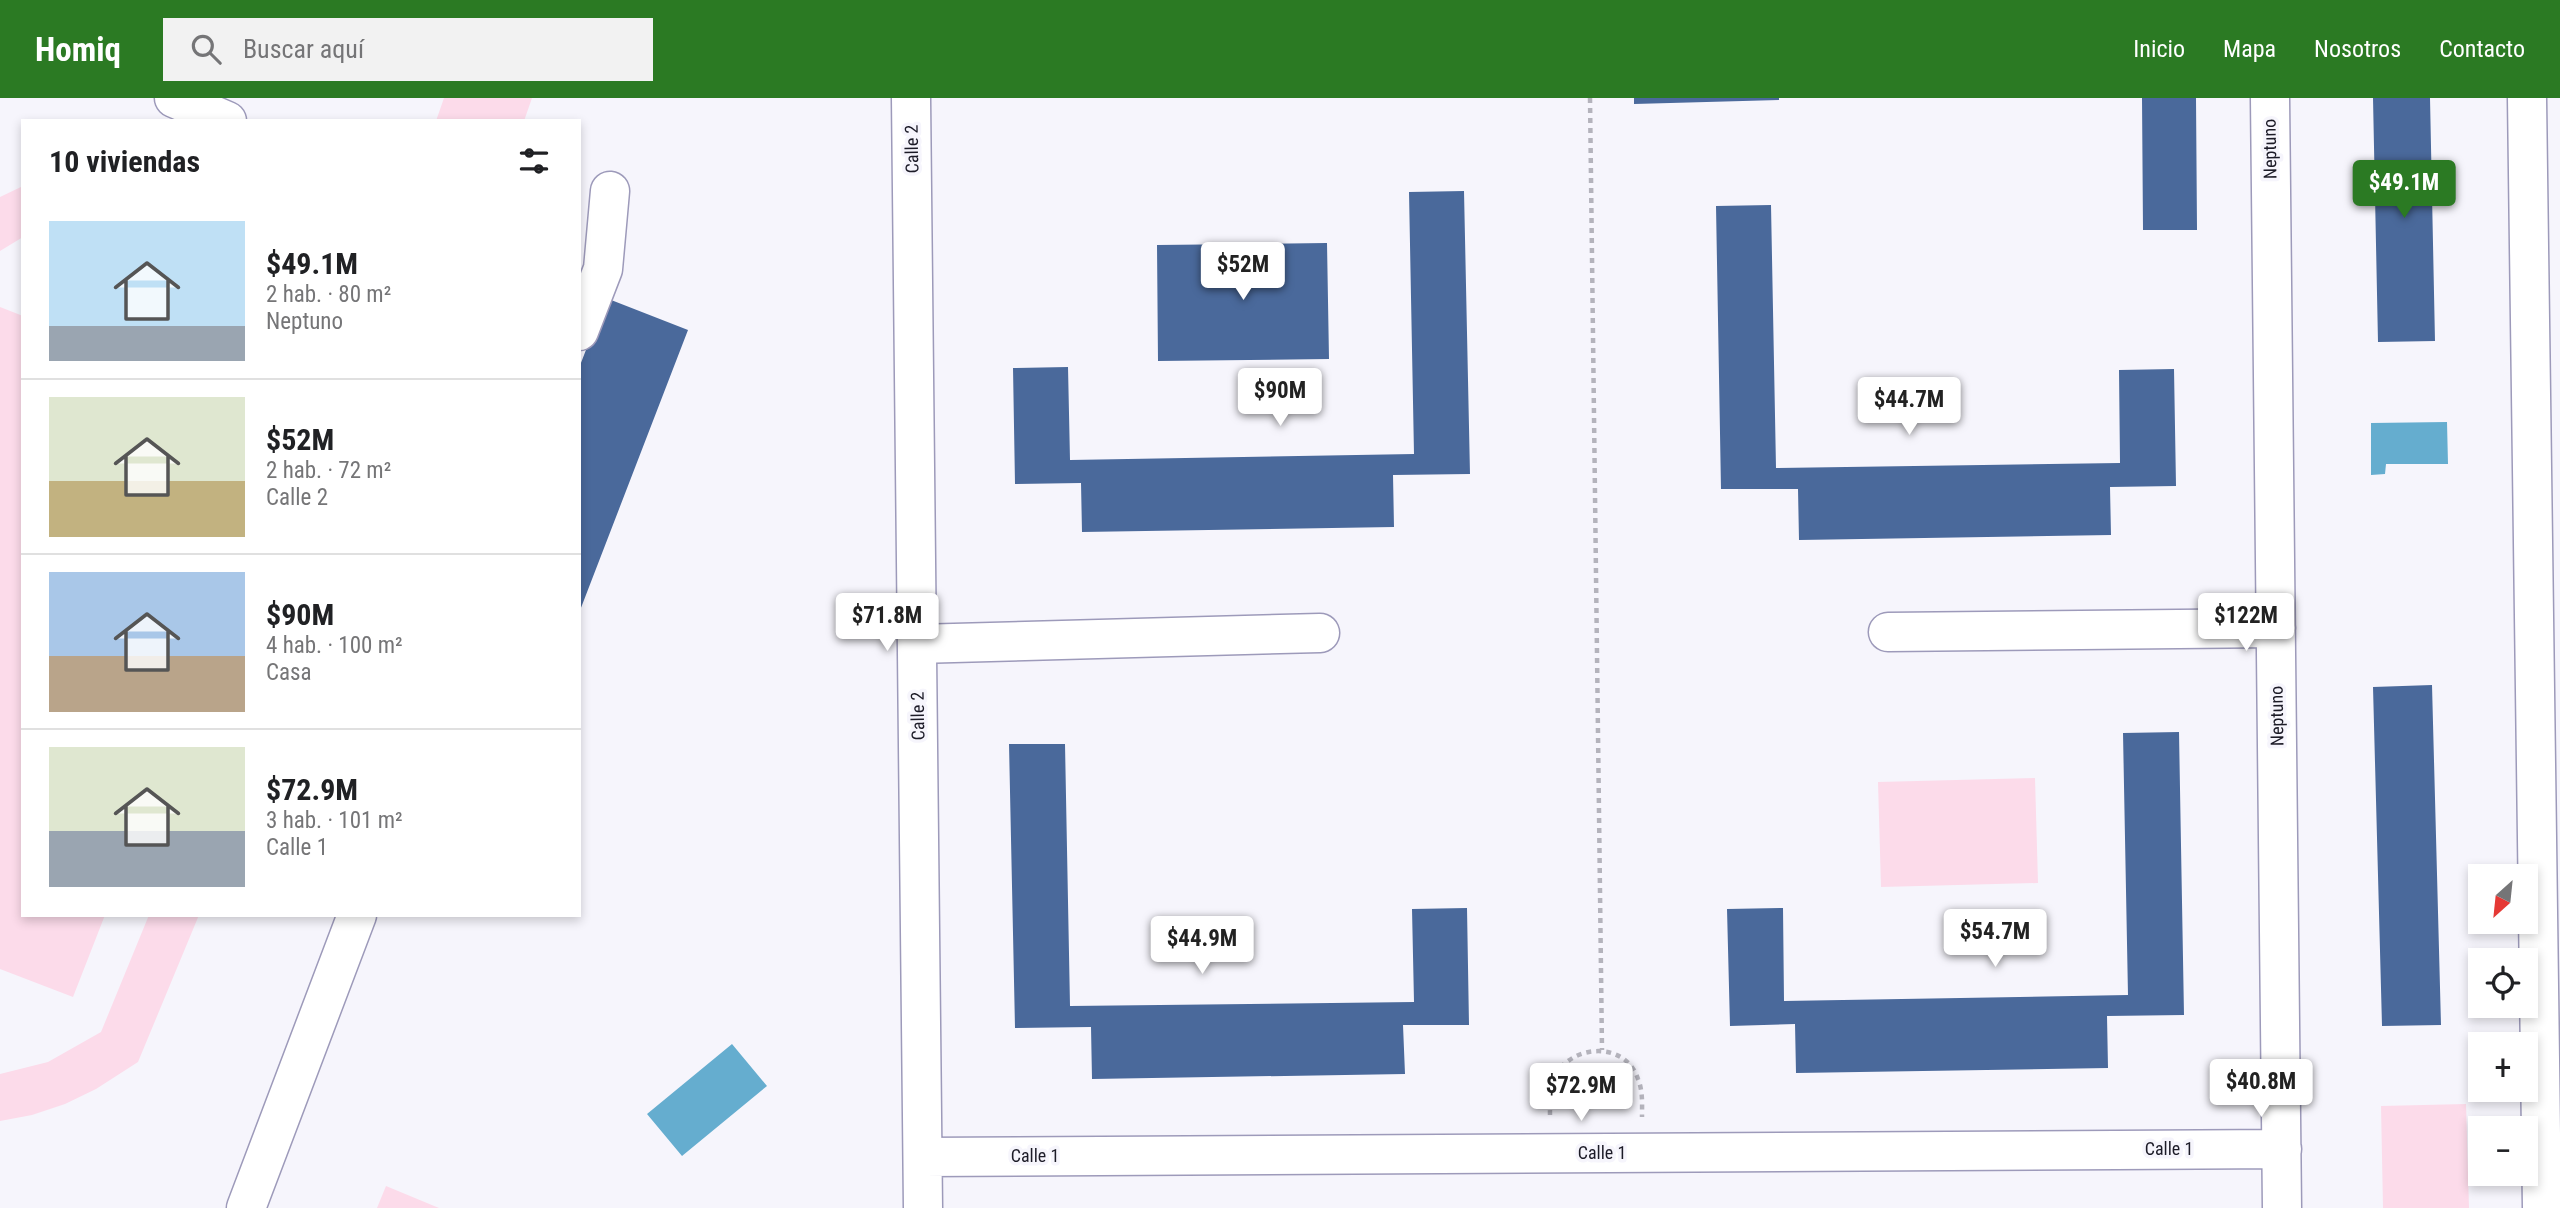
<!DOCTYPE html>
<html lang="es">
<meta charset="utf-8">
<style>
:root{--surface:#fff;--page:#f2f2f2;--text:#202124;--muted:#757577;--line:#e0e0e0;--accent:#2b7a23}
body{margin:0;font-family:"Roboto Condensed",sans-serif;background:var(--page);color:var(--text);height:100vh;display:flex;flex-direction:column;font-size:26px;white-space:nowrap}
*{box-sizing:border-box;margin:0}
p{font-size:23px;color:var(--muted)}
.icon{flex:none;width:38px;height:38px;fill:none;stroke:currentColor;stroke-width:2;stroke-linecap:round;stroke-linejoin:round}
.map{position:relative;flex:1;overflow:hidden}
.details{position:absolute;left:21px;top:21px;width:560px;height:798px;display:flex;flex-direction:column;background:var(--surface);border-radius:0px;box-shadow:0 4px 10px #0003}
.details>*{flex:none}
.needle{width:46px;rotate:207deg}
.controls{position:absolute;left:2468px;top:766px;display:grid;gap:14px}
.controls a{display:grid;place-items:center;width:70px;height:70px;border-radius:0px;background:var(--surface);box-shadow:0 4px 10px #0003;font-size:35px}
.price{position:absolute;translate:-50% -60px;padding:0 16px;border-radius:7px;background:#fff;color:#222;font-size:23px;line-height:46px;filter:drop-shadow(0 2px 4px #0008)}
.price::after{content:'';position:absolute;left:50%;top:42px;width:21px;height:16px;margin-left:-10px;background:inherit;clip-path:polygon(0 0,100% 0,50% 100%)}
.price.current{background:var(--accent);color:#fff}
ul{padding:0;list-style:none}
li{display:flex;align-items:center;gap:21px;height:175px;padding:0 28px}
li+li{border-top:2px solid var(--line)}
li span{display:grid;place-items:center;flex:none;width:196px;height:140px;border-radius:0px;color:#555}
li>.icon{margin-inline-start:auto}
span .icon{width:84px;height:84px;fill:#fffc;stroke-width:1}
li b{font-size:30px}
h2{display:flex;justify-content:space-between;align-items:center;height:84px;padding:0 28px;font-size:30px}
header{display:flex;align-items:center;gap:42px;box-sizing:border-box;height:98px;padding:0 35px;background:var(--accent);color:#fff}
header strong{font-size:33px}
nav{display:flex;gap:38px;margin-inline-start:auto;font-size:24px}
.search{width:490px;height:63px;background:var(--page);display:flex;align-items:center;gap:18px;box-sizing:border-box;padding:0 24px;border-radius:0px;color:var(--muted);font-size:26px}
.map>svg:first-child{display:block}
.green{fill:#fcdbea}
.water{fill:#65adcf}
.building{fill:#4a699b}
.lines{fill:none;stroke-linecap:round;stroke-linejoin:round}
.minor-casing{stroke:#9d9aba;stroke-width:41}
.path{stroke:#b4b3bc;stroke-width:4.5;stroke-dasharray:5 5;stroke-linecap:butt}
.minor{stroke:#fff;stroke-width:38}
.labels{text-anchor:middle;stroke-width:7;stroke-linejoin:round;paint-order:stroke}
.street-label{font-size:18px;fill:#1c1b27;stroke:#f6f5fc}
</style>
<header>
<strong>Homiq</strong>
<div class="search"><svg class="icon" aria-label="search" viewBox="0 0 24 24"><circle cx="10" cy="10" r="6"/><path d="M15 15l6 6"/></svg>Buscar aquí</div>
<nav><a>Inicio</a><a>Mapa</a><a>Nosotros</a><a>Contacto</a></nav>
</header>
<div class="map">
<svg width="2560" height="1110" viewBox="0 0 2560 1110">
<rect width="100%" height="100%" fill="#f6f5fc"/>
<path class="green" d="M444 0H532L524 23H436Z
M23 88V139L0 153V99Z
M0 209 23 218V817H105L73 899 0 871Z
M2035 680 2038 785 1881 789 1878 684Z
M149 817H199L138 964 96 991 65 1006 32 1017 0 1023V976L48 964 101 934Z
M2466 1006 2469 1110H2383L2381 1008Z
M386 1088 439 1110H377Z"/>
<path class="water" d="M2447 324 2448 366H2386L2385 376 2371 377V325Z
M732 946 767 988 682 1058 647 1016Z"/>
<path class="building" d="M1634 0H1779V2L1634 6Z
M2142 0H2196L2197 132H2143Z
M2373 0H2430L2435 243 2378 244Z
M1464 93 1470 376 1393 377 1394 429 1082 434 1081 385 1015 386 1013 270 1068 269 1070 362 1414 356 1409 94Z
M1771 107 1776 370 2120 365 2119 272 2174 271 2176 388 2110 389 2111 437 1799 442 1798 391H1721L1716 108Z
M1327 145 1329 261 1158 263 1157 147Z
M606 200 688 232 579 515V270Z
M2432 587 2441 927 2382 928 2373 589Z
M2179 634 2184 917 2107 918 2108 970 1796 975 1795 926 1730 928 1727 811 1783 810 1784 903 2128 897 2123 635Z
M1009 646H1065L1070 908 1414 904 1412 811 1467 810 1469 927H1403L1405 976 1092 981 1091 929 1015 930Z"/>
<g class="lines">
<defs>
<path id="minor" d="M174 0 227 23
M911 0 923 1110
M2270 0 2282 1110
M2527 0 2542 1110
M579 233 603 171 610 93
M1888 534 2276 530
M917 546 1320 535
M923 1059 2282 1051
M246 1110 357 817"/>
</defs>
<use href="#minor" class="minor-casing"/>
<path class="path" d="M1590 0 1602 952
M1550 1017C1550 1006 1549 991 1554 980 1570 946 1625 942 1638 981 1643 993 1642 1006 1642 1019"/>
<use href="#minor" class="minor"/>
</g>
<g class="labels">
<g class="street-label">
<text transform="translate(912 51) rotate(-91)" y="6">Calle 2</text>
<text transform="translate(2270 51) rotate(-91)" y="6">Neptuno</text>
<text transform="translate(918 618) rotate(-91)" y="6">Calle 2</text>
<text transform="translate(2277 618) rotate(-91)" y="6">Neptuno</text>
<text x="2169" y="1057">Calle 1</text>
<text x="1602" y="1061">Calle 1</text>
<text x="1035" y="1064">Calle 1</text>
</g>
</g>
</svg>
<div class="controls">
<a><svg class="needle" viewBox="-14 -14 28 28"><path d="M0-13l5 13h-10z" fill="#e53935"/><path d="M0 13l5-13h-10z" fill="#757577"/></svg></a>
<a><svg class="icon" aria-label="locate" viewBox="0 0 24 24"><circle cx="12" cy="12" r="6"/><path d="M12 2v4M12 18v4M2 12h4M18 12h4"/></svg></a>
<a>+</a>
<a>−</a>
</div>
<b class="price current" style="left:2404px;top:122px">$49.1M</b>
<b class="price" style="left:1243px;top:204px">$52M</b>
<b class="price" style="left:1280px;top:330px">$90M</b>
<b class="price" style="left:1909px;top:339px">$44.7M</b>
<b class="price" style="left:887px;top:555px">$71.8M</b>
<b class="price" style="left:2246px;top:555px">$122M</b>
<b class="price" style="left:1995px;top:871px">$54.7M</b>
<b class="price" style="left:1202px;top:878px">$44.9M</b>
<b class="price" style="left:2261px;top:1021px">$40.8M</b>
<b class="price" style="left:1581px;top:1025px">$72.9M</b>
<section class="details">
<h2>10 viviendas<svg class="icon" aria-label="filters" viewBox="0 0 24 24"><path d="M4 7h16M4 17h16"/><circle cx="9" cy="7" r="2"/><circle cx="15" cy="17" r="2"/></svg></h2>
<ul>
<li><span style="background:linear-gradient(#bfe0f5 75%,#9aa5b1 0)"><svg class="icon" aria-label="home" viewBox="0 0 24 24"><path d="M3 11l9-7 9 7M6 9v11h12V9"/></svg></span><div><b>$49.1M</b><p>2 hab. · 80 m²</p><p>Neptuno</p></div></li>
<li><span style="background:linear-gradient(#dfe7d0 60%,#c2b280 0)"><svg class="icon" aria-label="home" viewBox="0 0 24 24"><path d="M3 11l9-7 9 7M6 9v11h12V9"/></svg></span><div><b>$52M</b><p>2 hab. · 72 m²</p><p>Calle 2</p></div></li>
<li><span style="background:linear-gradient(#a9c7e8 60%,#b9a48a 0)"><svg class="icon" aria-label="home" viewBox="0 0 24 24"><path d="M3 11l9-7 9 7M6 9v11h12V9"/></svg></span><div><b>$90M</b><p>4 hab. · 100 m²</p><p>Casa</p></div></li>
<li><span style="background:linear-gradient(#dfe7d0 60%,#9aa5b1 0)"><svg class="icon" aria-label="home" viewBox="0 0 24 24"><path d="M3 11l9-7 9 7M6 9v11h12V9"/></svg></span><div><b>$72.9M</b><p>3 hab. · 101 m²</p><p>Calle 1</p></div></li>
</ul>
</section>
</div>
